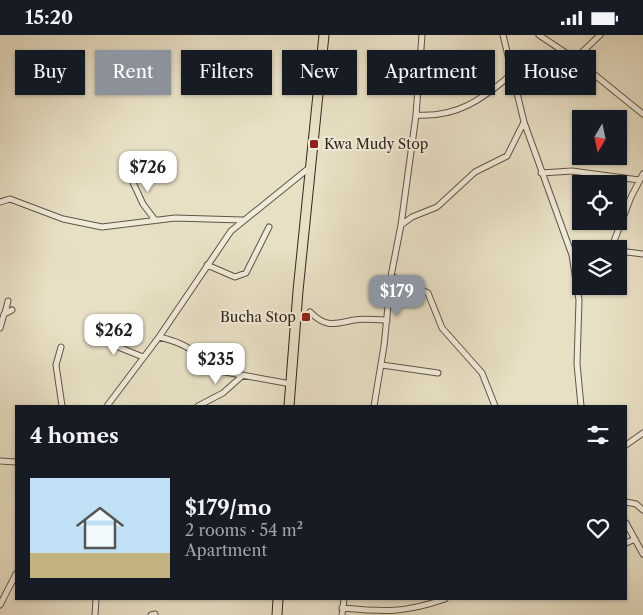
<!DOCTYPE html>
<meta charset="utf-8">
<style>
:root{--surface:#171b24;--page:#20242c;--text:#f1f3f6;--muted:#9ea1a6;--accent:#8c9099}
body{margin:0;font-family:"Libre Caslon Text",serif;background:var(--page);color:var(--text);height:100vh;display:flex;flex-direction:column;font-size:19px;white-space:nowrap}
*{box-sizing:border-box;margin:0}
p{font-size:16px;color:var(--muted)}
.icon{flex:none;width:28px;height:28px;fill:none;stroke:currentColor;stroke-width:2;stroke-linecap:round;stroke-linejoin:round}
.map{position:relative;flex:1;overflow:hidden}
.details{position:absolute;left:15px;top:370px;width:612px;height:195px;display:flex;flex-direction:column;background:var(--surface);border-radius:0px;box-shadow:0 1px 4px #0004}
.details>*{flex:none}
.top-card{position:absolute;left:15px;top:15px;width:614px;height:45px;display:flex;gap:10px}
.needle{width:32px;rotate:189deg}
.controls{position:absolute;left:572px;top:75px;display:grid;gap:10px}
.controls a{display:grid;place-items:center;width:55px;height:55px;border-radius:0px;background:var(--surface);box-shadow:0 1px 4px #0004;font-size:25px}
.price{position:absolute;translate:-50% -42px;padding:0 11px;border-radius:10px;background:#fff;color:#222;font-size:16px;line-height:32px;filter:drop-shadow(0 1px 2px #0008)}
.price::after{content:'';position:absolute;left:50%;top:30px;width:15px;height:11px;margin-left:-8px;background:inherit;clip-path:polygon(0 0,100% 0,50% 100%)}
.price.on{background:var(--accent);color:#fff}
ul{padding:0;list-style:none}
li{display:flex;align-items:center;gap:15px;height:125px;padding:0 15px}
li span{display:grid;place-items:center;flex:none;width:140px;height:100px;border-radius:0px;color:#555}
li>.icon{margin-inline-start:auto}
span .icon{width:60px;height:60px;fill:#fffc;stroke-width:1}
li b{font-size:21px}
h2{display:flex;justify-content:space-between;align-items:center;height:60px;padding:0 15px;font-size:21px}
.pill{padding:0 18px;border-radius:0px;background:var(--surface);box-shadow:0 1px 4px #0004;font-size:18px;line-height:45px}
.pill.on{background:var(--accent);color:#fff}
.status{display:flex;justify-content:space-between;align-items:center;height:35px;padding:0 25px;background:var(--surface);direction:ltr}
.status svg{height:14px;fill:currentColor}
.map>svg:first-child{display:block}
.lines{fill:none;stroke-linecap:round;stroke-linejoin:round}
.minor-casing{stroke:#605448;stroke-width:7}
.trunk-casing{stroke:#33251e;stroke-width:11}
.minor{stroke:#f0ebd9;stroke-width:5}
.trunk{stroke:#e8e0c5;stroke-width:9}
.poi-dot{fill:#8f2418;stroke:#f0ebd9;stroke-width:2}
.labels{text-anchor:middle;stroke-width:4;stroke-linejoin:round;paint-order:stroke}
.poi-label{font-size:14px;fill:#33251e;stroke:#f0ebd9;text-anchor:start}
</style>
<div class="status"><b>15:20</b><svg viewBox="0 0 49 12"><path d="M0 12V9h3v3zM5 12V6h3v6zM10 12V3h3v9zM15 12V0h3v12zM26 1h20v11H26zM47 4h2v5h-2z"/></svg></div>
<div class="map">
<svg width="643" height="580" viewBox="0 0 643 580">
<rect width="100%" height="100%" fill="#e8e0c5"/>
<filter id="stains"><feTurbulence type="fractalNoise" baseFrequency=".004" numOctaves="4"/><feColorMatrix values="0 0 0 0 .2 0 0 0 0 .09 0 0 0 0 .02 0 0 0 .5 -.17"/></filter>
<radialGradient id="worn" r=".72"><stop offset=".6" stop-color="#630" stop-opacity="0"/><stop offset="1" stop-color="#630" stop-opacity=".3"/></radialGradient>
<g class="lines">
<defs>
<path id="minor" d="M503 0 524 87 572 220 579 265 577 329 581 371
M539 0 575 24 643 79
M575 24 600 0
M416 80C457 83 483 64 513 38
M541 138 572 136 639 145
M129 139 143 169 155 185
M0 167 10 164 63 184 102 192 175 183 242 185
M401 190 412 182 437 172 475 137 507 121 524 87
M611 214 631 162 643 139
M619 216 643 219
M572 220 581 218
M207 230 235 242 246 238 269 192
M391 241 428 258 442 293 482 338 495 371
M310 277C326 293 334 289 354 285 364 283 376 285 387 285
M5 278 8 266
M0 293 4 279 12 275
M91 301 143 322
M159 302C172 305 187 310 196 319 203 325 206 331 214 335L291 349
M61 312 56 330 62 371
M382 330 438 338
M107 371 159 302 231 196 309 133
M198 371 223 358 242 341
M374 371 384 311 391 241 401 190 416 80 422 0
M626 410 643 398
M0 426 16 427
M626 467 636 469 643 475
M626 488 643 519
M626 508 635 504
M0 570 16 539
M342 573C385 577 404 578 445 564
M95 580 96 564
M151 580 155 579
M342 580 344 564"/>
<path id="trunk" d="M289 371 298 256 324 0
M277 580 278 564"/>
</defs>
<use href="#minor" class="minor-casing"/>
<use href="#trunk" class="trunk-casing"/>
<use href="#minor" class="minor"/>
<use href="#trunk" class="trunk"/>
</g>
<g class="poi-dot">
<rect x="309" y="104" width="10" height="10" rx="2.5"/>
<rect x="301" y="277" width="10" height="10" rx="2.5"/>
</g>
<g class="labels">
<g class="poi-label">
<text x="324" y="114">Kwa Mudy Stop</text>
<text x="296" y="287" text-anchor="end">Bucha Stop</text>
</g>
</g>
<rect width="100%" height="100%" filter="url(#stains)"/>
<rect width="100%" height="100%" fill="url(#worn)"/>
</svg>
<div class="controls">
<a><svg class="needle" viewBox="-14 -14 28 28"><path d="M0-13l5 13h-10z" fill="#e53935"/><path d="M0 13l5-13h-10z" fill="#9ea1a6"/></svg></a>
<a><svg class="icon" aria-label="locate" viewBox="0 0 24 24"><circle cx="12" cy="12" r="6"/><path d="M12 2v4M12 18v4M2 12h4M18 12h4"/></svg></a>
<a><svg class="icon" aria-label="layers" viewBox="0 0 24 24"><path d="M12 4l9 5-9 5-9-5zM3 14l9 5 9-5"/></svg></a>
</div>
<b class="price" style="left:148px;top:158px">$726</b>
<b class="price on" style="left:397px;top:282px">$179</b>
<b class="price" style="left:114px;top:321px">$262</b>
<b class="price" style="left:216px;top:350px">$235</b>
<div class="top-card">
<a class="pill">Buy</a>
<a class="pill on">Rent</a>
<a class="pill">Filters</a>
<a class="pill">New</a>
<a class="pill">Apartment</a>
<a class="pill">House</a>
</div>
<section class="details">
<h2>4 homes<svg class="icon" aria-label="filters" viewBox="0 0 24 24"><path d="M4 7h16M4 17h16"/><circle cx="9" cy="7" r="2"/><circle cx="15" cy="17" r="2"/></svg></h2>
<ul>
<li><span style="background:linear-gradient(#bfe0f5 75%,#c2b280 0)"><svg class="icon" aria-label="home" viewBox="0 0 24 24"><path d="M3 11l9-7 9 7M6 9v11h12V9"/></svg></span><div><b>$179/mo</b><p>2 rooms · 54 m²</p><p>Apartment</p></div><svg class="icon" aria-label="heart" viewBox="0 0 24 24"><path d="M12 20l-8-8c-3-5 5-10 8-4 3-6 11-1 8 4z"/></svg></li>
</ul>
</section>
</div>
